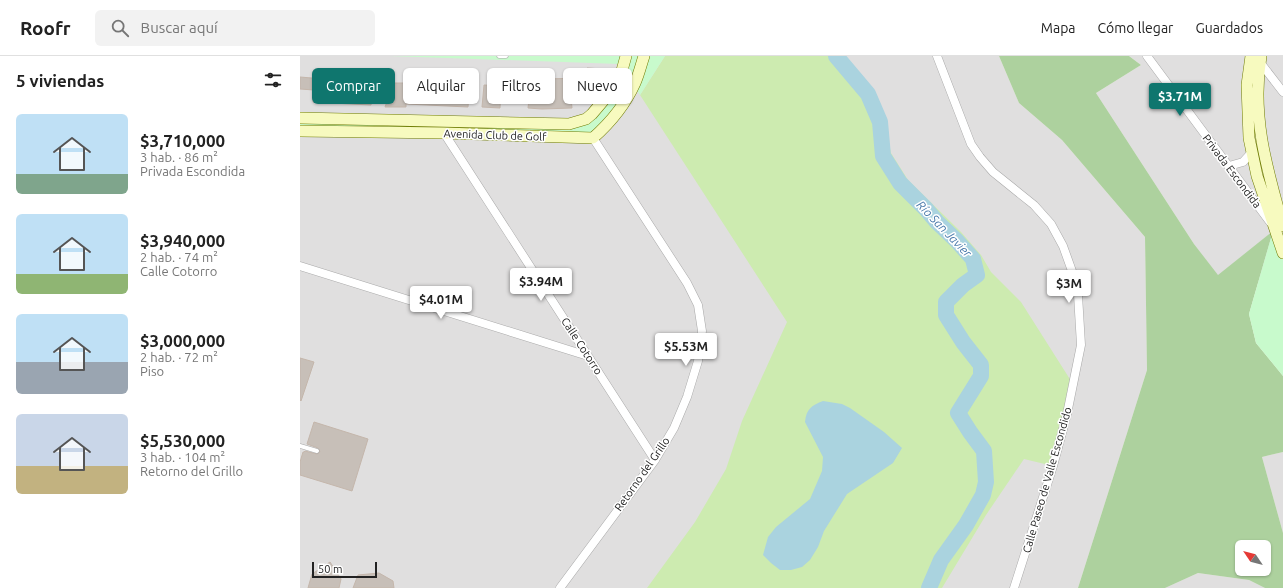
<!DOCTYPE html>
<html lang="es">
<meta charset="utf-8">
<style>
:root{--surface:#fff;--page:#f2f2f2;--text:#222;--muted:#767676;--line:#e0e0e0;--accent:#0f766e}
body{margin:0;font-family:Ubuntu,sans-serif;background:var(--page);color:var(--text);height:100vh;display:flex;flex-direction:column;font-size:15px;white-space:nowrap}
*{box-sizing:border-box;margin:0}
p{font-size:13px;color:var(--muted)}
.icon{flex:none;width:22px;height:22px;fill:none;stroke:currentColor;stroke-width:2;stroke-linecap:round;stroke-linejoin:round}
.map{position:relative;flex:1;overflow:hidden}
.panel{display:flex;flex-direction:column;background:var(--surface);width:300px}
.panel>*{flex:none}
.banner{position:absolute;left:12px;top:12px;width:380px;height:36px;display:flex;gap:8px}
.needle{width:26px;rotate:305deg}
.tools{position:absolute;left:935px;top:484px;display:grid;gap:8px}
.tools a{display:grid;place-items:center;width:36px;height:36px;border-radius:6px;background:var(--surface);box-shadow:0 1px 3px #0004;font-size:20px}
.scale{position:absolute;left:12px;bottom:10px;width:65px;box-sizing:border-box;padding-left:4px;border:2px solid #222;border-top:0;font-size:11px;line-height:14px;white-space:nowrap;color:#222;-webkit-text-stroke:3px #fff;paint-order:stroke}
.price{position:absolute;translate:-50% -34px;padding:0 9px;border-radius:4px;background:#fff;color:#222;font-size:13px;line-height:26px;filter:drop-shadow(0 1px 2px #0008)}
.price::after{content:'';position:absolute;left:50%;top:24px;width:12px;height:9px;margin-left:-6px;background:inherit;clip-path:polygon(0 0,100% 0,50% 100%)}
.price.current{background:var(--accent);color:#fff}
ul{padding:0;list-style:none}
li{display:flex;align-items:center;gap:12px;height:100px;padding:0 16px}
li span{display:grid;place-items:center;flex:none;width:112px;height:80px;border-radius:6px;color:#555}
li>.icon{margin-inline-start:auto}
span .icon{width:48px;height:48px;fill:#fffc;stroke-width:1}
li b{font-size:17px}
h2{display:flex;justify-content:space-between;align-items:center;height:48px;padding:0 16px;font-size:17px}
.chip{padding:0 14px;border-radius:6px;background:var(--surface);box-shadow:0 1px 3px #0004;font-size:14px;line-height:36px}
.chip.current{background:var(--accent);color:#fff}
header{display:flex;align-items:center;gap:24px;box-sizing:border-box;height:56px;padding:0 20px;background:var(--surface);border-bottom:1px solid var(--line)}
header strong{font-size:19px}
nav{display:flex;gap:22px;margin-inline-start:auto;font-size:14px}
.search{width:280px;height:36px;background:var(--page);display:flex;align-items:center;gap:10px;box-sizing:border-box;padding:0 14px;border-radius:6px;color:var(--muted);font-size:15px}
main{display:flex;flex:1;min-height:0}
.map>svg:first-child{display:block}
.residential{fill:#e0dfdf}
.grass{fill:#cdebb0}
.forest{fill:#add19e;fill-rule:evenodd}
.park{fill:#c8facc}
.water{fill:#aad3df}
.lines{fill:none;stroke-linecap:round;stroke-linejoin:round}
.river{stroke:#aad3df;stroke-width:16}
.building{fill:#c7bfb8;stroke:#c4b6ab}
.lane-casing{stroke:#a9a9a9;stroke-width:5}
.street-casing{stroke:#a9a9a9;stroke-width:9}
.secondary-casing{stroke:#707d05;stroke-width:12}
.lane{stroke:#fff;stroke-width:4}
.street{stroke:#fff;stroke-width:8}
.secondary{stroke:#f7fabf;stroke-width:11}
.labels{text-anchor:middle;stroke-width:3;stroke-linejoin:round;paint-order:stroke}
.street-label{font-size:11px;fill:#222;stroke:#fff}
.water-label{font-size:12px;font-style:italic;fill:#4a7aab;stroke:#fff}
</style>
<header>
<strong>Roofr</strong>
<div class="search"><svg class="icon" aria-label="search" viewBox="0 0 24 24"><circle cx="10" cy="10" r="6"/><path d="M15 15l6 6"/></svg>Buscar aquí</div>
<nav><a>Mapa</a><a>Cómo llegar</a><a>Guardados</a></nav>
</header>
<main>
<section class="panel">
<h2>5 viviendas<svg class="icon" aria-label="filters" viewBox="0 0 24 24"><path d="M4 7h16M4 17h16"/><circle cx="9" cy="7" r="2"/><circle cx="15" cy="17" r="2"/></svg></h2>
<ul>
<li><span style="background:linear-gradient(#bfe0f5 75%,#7fa58c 0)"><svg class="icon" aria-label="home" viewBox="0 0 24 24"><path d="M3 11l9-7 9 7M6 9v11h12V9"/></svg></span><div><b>$3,710,000</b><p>3 hab. · 86 m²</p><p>Privada Escondida</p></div></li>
<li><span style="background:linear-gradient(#bfe0f5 75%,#8fb573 0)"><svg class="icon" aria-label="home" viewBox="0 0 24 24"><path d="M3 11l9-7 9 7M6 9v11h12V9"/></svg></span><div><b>$3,940,000</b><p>2 hab. · 74 m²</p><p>Calle Cotorro</p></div></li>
<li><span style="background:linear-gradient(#bfe0f5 60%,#9aa5b1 0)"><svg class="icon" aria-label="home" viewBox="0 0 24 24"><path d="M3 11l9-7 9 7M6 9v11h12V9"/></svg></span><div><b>$3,000,000</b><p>2 hab. · 72 m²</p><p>Piso</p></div></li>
<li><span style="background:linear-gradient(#c9d6e8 65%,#c2b280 0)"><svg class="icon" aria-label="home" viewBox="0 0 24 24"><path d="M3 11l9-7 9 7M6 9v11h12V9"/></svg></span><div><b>$5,530,000</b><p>3 hab. · 104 m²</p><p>Retorno del Grillo</p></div></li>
</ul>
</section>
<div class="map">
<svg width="983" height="532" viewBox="0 0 983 532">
<rect width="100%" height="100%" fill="#f2efe9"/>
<path class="residential" d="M0 0H699L719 47 762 84 845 181 847 314 778 532H0Z
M829 0H983V320L958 226 972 176 918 220 894 188 796 37 841 9Z
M983 396V477L962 401Z
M898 517 949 524 965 532H865Z"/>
<path class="grass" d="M365 0H545L567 27 579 46 591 97 608 124 661 176 681 199 691 216 721 246 773 328 753 410 724 403 686 459 642 532H347L395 466 426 413 442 365 487 266 340 39Z"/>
<path class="forest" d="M699 0H829L841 9 796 37 894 188 918 219 973 175 949 258 956 287 983 320V396L962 401 983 477V532H965L949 524 898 517 865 532H778L847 314 845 181 762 84 719 47ZM942 491H964V513H942Z"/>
<path class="park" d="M90 0H365L340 39 334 30 293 82 0 75V62L286 63 314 32 319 8Z
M973 175 983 203V320L956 287 949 258Z"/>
<path class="water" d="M523 345 542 348 550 352 584 376 602 392 593 407 547 438 524 475 518 491 510 504 502 511 491 514H480L471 507 463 499 468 481 476 471 510 443 522 415 523 401 505 366C506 353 512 349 523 345Z"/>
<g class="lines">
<path class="river" d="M536 0 568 38 580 66 583 100 600 127 626 153 637 166 657 185 673 203 677 219 663 229 646 246V259L663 286 681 309V320L658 357 670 376 684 395 686 426 683 439 666 469 641 504 629 532"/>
</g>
<path class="building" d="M287 12 303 13V28L287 47 270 33 272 52 242 53 228 52 230 35 212 33 213 19 245 22V23L279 22Z
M48 13 74 27H113V25L144 26V23L170 25 168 51 106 48V51H85L88 43H72L71 49 13 46 14 34 0 33V21L47 25Z
M184 29 201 30 200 52 182 51Z
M0 302 14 306 1 345 0 344Z
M14 366 68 383 52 435 0 419V406L3 396H4L5 395 17 398 20 396 18 392 7 388Z
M30 506 41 523 39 532H8L12 518Z
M79 517 93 525 94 532H53L58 519Z"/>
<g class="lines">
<defs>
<path id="lane" d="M199 0H206
M0 390 17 395"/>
<path id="street" d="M637 0 671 88 680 101 693 116 734 149 751 168 763 190 772 215 778 239 781 289 767 358 753 410 714 532
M847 0 970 166
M959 5 983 36
M144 77 355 404
M929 110 943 106 952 96
M0 210 288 300
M260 532 355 404 374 372 387 341 398 305 402 275 398 249 387 227 293 82"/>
<path id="secondary" d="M951 0 947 29 949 82 957 120 983 197
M961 0C951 60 967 113 983 170
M0 62 269 68 286 63 292 58 314 32 321 18 326 0
M0 75 144 77 293 82C310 67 326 47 335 27 339 18 341 9 344 0"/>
</defs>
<use href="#lane" class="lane-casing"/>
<use href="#street" class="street-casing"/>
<use href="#secondary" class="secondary-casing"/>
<use href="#lane" class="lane"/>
<use href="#street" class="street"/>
<use href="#secondary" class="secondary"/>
</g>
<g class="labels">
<g class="street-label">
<text transform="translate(195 79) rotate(2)" y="4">Avenida Club de Golf</text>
<text transform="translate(932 115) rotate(53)" y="4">Privada Escondida</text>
<text transform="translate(282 290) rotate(57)" y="4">Calle Cotorro</text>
<text transform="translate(342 418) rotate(-55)" y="4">Retorno del Grillo</text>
<text transform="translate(747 424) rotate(-74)" y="4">Calle Paseo de Valle Escondido</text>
</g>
<g class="water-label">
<text transform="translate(644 173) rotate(46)" y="4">Río San Javier</text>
</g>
</g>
</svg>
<div class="tools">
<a><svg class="needle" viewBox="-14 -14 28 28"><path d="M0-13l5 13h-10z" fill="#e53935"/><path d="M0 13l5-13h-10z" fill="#767676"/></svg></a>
</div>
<div class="scale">50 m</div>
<b class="price current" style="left:880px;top:61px">$3.71M</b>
<b class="price" style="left:241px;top:246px">$3.94M</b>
<b class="price" style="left:769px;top:248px">$3M</b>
<b class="price" style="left:141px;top:264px">$4.01M</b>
<b class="price" style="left:386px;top:311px">$5.53M</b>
<div class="banner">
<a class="chip current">Comprar</a>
<a class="chip">Alquilar</a>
<a class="chip">Filtros</a>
<a class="chip">Nuevo</a>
</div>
</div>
</main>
